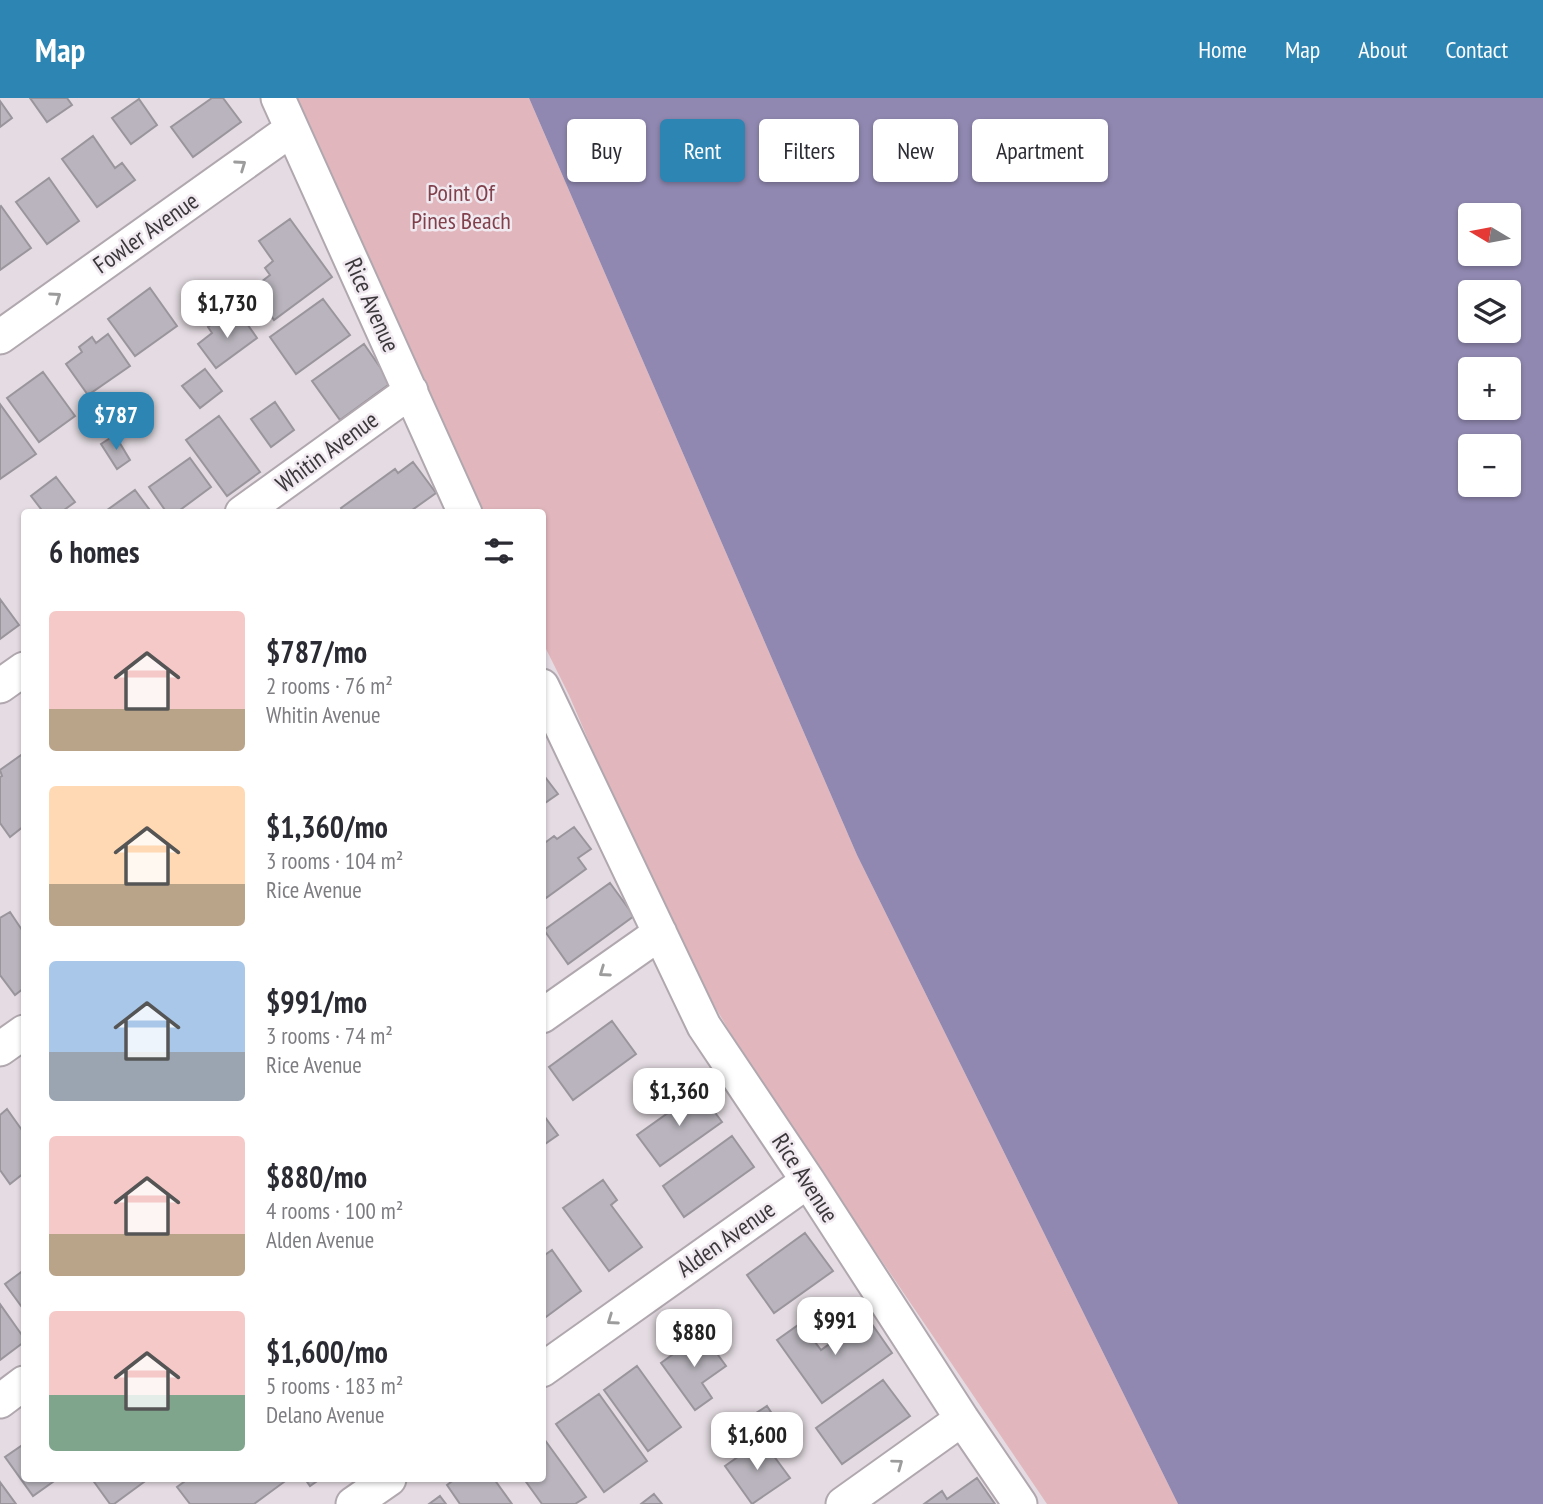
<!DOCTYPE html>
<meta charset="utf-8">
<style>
:root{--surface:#fff;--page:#f7f7f7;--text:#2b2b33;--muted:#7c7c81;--accent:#2d85b3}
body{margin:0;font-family:"PT Sans Narrow",sans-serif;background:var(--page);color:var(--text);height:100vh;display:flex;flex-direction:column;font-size:26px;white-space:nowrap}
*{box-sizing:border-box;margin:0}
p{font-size:23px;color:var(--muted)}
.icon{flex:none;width:38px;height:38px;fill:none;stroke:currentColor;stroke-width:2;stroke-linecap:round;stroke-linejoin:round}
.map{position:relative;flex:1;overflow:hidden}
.side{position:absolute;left:21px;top:411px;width:525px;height:973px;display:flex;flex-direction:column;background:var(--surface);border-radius:7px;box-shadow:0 2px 5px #0004}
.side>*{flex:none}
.hud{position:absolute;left:567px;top:21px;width:665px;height:63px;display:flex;gap:14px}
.needle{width:46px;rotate:280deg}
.fabs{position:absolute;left:1458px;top:105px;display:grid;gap:14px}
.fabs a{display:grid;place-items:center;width:63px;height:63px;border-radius:7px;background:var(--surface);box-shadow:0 2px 5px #0004;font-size:35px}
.price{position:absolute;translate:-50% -60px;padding:0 16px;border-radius:14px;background:#fff;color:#222;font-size:23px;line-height:46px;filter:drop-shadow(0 2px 4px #0008)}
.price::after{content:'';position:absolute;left:50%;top:42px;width:21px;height:16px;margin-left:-10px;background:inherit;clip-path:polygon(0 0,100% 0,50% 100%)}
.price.selected{background:var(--accent);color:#fff}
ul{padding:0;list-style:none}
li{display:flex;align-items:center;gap:21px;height:175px;padding:0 28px}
li span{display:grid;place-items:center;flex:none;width:196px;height:140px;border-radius:7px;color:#555}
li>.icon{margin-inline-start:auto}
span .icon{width:84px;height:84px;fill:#fffc;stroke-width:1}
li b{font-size:30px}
h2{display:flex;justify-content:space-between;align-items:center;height:84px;padding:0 28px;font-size:30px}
.chip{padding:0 24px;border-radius:7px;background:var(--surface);box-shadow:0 2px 5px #0004;font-size:24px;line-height:63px}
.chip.selected{background:var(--accent);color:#fff}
header{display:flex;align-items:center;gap:42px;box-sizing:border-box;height:98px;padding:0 35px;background:var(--accent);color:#fff}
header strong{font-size:33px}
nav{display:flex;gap:38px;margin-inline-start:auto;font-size:24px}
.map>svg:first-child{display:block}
.green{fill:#e1b7bd}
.water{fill:#9088b0;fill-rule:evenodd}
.building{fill:#b9b4bd;stroke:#9a959d;stroke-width:2}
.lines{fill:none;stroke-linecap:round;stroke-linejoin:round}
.street-casing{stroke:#b0a8ae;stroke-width:37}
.street{stroke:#fff;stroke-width:33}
.oneway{stroke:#9d9c9d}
.labels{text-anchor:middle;stroke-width:5;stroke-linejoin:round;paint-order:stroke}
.park-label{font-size:24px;fill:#80404c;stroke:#f1e9f0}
.street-label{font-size:24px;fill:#3b383b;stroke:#f1e9f0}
</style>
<header>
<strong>Map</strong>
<nav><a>Home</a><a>Map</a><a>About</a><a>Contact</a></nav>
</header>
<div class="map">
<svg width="1543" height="1406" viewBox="0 0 1543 1406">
<rect width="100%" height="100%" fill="#e4dce2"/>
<path class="green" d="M295 0H529L857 757 1178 1406H1047L816 1066 770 1002 708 897 635 751 569 597 543 545 542 415H483C424 275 358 138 295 0Z"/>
<path class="water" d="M529 0H1543V1406H1178L857 757ZM1470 117H1508V156H1470ZM1470 194H1508V233H1470ZM1470 271H1508V310H1470ZM1470 348H1508V387H1470Z"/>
<path class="building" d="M30 0H67L72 7 47 24Z
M212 0H223L241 24 193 59 171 29Z
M139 1 157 27 131 46 112 20Z
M0 3 12 20 0 29Z
M93 38 115 70 122 65 135 82 97 109 62 61Z
M49 80 79 123 47 146 16 104Z
M1 108 31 150 0 172V109Z
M290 121 332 179 274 222 252 191 270 177 265 170 273 163 259 143Z
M150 190 177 228 135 258 108 221Z
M323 201 350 237 296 276 270 239Z
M240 216 257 240 216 270 198 246 212 235 208 229 221 219 226 226Z
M108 236 130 268 88 297 66 266 82 254 79 249 92 239 96 245Z
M364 246 391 285 340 322 312 283Z
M205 271 222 293 200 310 182 288Z
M43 274 75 318 39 344 7 300Z
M275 304 294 332 271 349 251 321Z
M0 306 36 356 0 381Z
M219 318 260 374 227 398 186 342Z
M115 337 130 362 117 371 101 346Z
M190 360 211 389 176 415H167L149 389Z
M413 364 436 395 408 415H344L341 410 395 371 398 375Z
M56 379 75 404 60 415H44L31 398Z
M135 392 152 415H103Z
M0 501 19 527 0 541Z
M24 655V728L10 739 0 725V679L2 678 0 672Z
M542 675 558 696 542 707Z
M574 729 591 751 578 760 586 771 546 800 542 794V747L554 738 557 741Z
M610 785 634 818 568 866 544 832Z
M10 814 24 835V890L15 897 0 877V820Z
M612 923 636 956 573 1002 549 969Z
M699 993 722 1024 660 1068 637 1037Z
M7 1011 24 1035V1075L10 1086 0 1072V1017Z
M542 1015 558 1037 542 1048Z
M732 1038 754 1069 684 1119 663 1088Z
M603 1082 617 1102 611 1107 642 1149 609 1173 563 1110Z
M805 1135 833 1173 774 1215 747 1177Z
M552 1152 581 1193 546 1219 542 1215V1159Z
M24 1172V1212L5 1186Z
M0 1206 24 1240V1244L0 1262Z
M867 1219 892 1255 822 1305 777 1242 801 1225 821 1252Z
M702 1235 726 1268 702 1285 712 1300 695 1312 661 1265Z
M637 1268 681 1329 648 1353 604 1292Z
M883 1282 910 1318 842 1366 816 1330Z
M599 1296 647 1363 604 1394 556 1326Z
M767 1308 780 1328 769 1335 756 1315Z
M542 1338 586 1399 575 1406H542L524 1381H542Z
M762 1342 790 1380 752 1406 725 1368Z
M24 1346V1381H57L33 1398 5 1359Z
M977 1380 995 1406H924L942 1393 947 1401Z
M92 1381H148L114 1406H110Z
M188 1381H281L284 1384 254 1406H190L177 1389Z
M305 1381H320L310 1388Z
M455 1381H494L512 1406H460L447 1387Z
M0 1384 16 1406H0Z
M654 1396 662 1406H641Z
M440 1398 446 1406H429Z"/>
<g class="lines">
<defs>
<path id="street" d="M278 0 465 415
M0 239 292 31
M242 415 411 293
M0 588 24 571
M542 588 704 928 808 1083 962 1321 1020 1406
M542 918 660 835
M0 951 24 934
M542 1272 808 1083
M0 1303 24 1285
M353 1406 389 1381
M843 1406 962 1321"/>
</defs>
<use href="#street" class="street-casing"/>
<use href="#street" class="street"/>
</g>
<defs><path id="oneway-chevron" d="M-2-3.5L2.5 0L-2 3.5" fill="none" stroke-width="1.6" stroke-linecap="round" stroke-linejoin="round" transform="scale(1.75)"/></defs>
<g class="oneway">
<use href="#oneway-chevron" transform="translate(241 67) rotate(-35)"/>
<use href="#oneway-chevron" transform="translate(56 199) rotate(-35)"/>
<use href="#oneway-chevron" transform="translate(604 874) rotate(145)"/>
<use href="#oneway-chevron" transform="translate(612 1222) rotate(145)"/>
<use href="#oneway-chevron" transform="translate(898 1366) rotate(-36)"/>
</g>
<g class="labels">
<g class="park-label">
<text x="461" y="103">Point Of<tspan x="461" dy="28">Pines Beach</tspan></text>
</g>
<g class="street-label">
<text transform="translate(146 135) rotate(-35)" y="8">Fowler Avenue</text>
<text transform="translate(372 207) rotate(66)" y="8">Rice Avenue</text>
<text transform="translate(327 354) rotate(-36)" y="8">Whitin Avenue</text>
<text transform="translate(805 1080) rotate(57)" y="8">Rice Avenue</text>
<text transform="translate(726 1141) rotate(-35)" y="8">Alden Avenue</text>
</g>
</g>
</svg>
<div class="fabs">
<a><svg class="needle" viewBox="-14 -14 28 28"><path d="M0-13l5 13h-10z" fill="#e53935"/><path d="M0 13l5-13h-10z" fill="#7c7c81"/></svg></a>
<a><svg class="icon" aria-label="layers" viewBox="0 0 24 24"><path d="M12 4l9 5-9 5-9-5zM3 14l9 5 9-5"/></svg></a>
<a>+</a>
<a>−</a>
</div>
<b class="price" style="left:227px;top:242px">$1,730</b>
<b class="price selected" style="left:116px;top:354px">$787</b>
<b class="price" style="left:679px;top:1030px">$1,360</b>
<b class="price" style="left:835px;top:1259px">$991</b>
<b class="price" style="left:694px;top:1271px">$880</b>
<b class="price" style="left:757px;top:1374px">$1,600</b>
<div class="hud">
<a class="chip">Buy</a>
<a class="chip selected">Rent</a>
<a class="chip">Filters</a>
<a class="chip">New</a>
<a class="chip">Apartment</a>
</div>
<section class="side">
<h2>6 homes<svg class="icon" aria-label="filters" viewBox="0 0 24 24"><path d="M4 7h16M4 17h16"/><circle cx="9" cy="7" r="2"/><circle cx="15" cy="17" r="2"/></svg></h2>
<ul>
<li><span style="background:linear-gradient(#f6c9c9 70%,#b9a48a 0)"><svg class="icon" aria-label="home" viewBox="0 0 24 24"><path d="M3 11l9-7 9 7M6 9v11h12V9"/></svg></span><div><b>$787/mo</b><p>2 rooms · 76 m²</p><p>Whitin Avenue</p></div></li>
<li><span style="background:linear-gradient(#ffd9b3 70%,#b9a48a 0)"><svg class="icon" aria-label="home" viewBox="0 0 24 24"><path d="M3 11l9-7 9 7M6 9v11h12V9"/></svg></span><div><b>$1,360/mo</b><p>3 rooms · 104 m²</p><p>Rice Avenue</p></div></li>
<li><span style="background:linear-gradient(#a9c7e8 65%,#9aa5b1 0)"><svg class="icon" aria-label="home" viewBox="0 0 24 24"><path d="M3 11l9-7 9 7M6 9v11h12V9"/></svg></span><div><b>$991/mo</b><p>3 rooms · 74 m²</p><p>Rice Avenue</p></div></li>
<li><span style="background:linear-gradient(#f6c9c9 70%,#b9a48a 0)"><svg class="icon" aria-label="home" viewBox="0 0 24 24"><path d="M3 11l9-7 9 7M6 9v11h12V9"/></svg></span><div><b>$880/mo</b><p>4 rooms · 100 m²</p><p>Alden Avenue</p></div></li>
<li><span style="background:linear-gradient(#f6c9c9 60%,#7fa58c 0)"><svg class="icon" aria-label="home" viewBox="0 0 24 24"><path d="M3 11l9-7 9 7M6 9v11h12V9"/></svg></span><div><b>$1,600/mo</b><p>5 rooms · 183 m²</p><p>Delano Avenue</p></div></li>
</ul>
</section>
</div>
